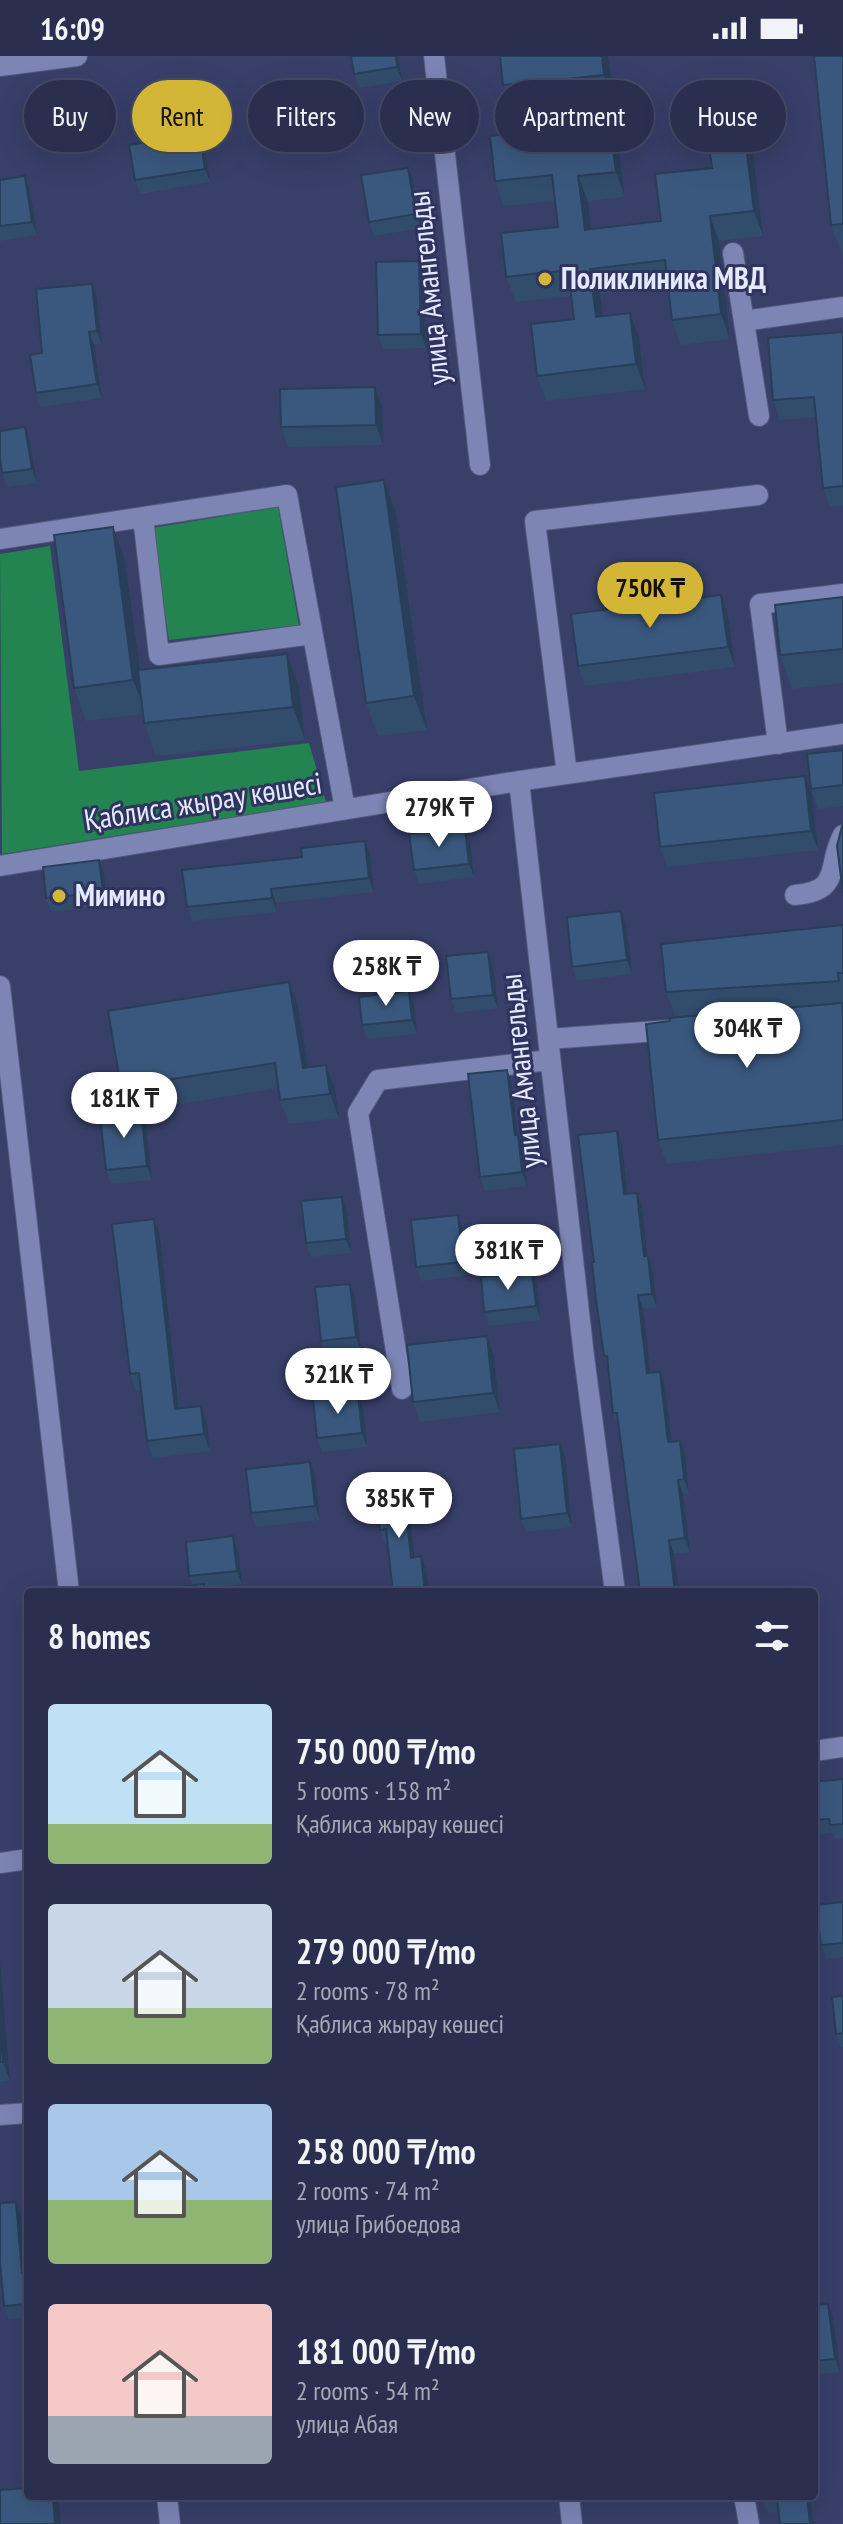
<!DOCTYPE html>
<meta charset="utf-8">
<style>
:root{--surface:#2a2f4f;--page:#363b59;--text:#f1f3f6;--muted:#a5a9b7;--line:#464a66;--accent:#d3b635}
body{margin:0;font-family:"PT Sans Narrow",sans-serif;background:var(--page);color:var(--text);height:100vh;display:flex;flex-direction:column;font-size:30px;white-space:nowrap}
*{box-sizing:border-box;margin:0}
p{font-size:26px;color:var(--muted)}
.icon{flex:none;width:44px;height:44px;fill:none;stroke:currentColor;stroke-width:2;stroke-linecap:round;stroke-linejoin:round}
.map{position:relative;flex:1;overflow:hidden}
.panel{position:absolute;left:24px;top:1532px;width:794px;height:912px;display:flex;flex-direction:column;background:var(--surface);border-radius:8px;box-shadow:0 8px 32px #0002,0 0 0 2px var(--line)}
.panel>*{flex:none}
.hud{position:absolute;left:24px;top:24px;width:796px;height:72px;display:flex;gap:16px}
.price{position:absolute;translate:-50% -68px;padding:0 18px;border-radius:28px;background:#fff;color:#222;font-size:26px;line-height:52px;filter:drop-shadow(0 2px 4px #0008)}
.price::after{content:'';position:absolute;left:50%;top:48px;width:24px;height:18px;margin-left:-12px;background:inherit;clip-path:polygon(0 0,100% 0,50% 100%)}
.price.on{background:var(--accent);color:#111}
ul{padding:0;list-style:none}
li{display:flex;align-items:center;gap:24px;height:200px;padding:0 24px}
li span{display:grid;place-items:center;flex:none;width:224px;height:160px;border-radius:8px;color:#555}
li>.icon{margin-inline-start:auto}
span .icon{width:96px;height:96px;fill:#fffc;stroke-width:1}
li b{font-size:34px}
h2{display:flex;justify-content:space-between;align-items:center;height:96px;padding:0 24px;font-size:34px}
.pill{padding:0 28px;border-radius:36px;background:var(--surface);box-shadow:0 8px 32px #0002,0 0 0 2px var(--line);font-size:28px;line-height:72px}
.pill.on{background:var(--accent);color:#111}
.status{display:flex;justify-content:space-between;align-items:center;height:56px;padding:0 40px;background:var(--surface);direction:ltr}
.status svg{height:22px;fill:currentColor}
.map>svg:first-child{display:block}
.green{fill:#238351}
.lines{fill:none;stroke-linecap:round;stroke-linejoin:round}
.minor-casing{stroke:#53587a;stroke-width:22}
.minor{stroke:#7c85b4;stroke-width:20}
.wall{fill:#324c6c}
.shaded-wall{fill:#293e58}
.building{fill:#3a587e;stroke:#293e58;stroke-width:2}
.poi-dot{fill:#d3b635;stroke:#2e345d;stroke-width:3}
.labels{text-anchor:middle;stroke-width:6;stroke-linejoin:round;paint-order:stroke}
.poi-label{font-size:30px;font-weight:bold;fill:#e4e9fe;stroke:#2e345d;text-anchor:start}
.street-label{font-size:30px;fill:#e4e9fe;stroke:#2e345d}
</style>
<div class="status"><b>16:09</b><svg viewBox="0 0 49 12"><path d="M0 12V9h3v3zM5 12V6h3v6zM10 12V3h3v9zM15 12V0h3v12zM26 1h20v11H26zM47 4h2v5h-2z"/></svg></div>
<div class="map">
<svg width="843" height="2468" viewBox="0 0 843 2468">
<rect width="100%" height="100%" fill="#383f69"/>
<path class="green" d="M278 451 299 569 169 584 152 472Z
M50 490 79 715 309 687 326 746 2 798 0 498Z"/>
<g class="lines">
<defs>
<path id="minor" d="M434 0 480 409
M0 10 77 0
M733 197 759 360
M744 265 843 251
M143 461 159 599 312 578
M0 483 287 439 345 753
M778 688 760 548 843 538
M567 718 535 465 758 439
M519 725 584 1300 615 1536
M0 810 519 725 843 678
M795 839C843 835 826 810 843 779
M0 930 69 1536
M548 983 671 974
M402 1333 358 1057 378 1024 550 1004
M814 1695 843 1691
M0 1807 28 1803
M0 2059 28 2057
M167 2440 170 2468
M569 2440 572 2468
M744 2440 749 2468"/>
</defs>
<use href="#minor" class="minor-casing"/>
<use href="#minor" class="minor"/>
</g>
<path class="wall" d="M351 0H398L402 25 359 32 354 18Z
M608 0 614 44 577 48 580 74 619 96 625 141 588 145 591 173 661 165 712 112 739 31 748 56 763 180 719 185 730 283 681 289 672 264 668 230 600 238 602 260 630 257 639 282 645 333 546 345 537 320 574 263 571 240 516 246 506 221 558 171 555 145 504 150 495 125 551 73 548 50 512 55 503 29Z
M843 0V202L831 169Z
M200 78 205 91 210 126 140 138 135 124Z
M0 124 30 134 37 179 0 185Z
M413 125 421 172 374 180 369 166Z
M424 219 426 292 383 293 378 279Z
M97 242 102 288 94 289 102 342 41 351 36 337 42 297Z
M843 276V450L830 451 823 432 816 361 780 364 773 344Z
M375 331 382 351 383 389 288 391 281 371Z
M25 371 30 385 37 427 7 431 2 417Z
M384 424 396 457 427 674 378 680 366 647Z
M125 504 140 614 287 598 299 631 305 684 156 700 144 667 143 658 86 665 74 632Z
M721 539 728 559 735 611 585 630 578 610Z
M843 541V627L792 633 780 599Z
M843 694V750L818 753 811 733Z
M812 740 818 794 667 811 660 791Z
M470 786 474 821 419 828 414 814Z
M370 799 374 836 276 847 277 856 192 865 187 851Z
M99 804 104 818 108 849 51 856 46 842Z
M626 869 632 918 577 925 572 911Z
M843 869V1089L667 1108 658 1084 670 965 738 956 675 960 666 936Z
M493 910 498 952 456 957 451 943Z
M289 926 298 950 308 1011 326 1009 335 1033 339 1062 289 1068 280 1044 278 1032 130 1056 121 1031Z
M409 935 414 948 417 978 367 983 362 969Z
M507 1014 512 1028 518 1079 523 1092 527 1130 485 1135 480 1121Z
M146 1068 152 1124 111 1128 106 1114Z
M617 1075 622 1088 627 1138 642 1151 648 1200 653 1214 657 1252 643 1253 650 1317 660 1316 665 1329 671 1386 685 1398 689 1437 683 1438 690 1496 674 1498 679 1536H640L619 1371 613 1357 608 1312 604 1300Z
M342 1141 347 1155 351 1197 311 1201 306 1187Z
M458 1159 463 1173 468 1219 421 1225 416 1211Z
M160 1180 180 1352 201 1350 207 1367 210 1395 153 1402 147 1385 141 1334 136 1335 130 1318Z
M350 1228 355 1241 361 1295 326 1298 321 1285Z
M537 1229 541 1264 489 1270 484 1256Z
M494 1300 500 1356 420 1366 413 1346Z
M358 1338 363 1352 367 1391 322 1396 317 1382Z
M560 1388 565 1401 572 1471 526 1476 521 1463Z
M310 1406 315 1419 320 1464 256 1471 251 1457Z
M408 1442 414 1501 426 1514 388 1487 385 1488 380 1474Z
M233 1480 238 1494 242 1528 205 1532 193 1529 189 1520Z
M843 1723V1782L835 1783 832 1777 814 1779V1726Z
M843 1846V1901L826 1903 821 1889Z
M0 1903 10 2025 0 2026Z
M843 1940V1991H841L836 1978Z
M16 2146 21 2160 26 2217H28V2262L9 2263 4 2250Z
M828 2248 833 2261 840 2316 814 2319V2249Z
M244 2440H287V2441L246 2445Z
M663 2440H689L664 2443Z
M810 2440 779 2456 768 2457 763 2444Z"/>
<path class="shaded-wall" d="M396 0H398L402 25 397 11Z
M602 0H608L614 44 604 19Z
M568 23 577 48 583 100 573 75Z
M739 31 748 56 763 180 754 155Z
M610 70 619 96 625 141 616 116Z
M200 78 205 91 210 126 205 113Z
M408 112 413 125 421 172 416 158Z
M25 120 30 134 37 179 32 166Z
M578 120 588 145 594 199 585 174Z
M710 160 719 185 730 283 721 258Z
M419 205 424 219 426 292 421 278Z
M590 213 600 238 605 286 596 261Z
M92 228 97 242 102 288 97 275Z
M630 257 639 282 645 333 636 308Z
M89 276 94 289 102 342 97 328Z
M375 331 382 351 383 389 376 369Z
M25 371 30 385 37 427 32 413Z
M384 424 396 457 427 674 414 640Z
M113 471 125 504 146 658 133 624Z
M721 539 728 559 735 611 728 591Z
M287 598 299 631 305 684 293 651Z
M805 720 812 740 818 794 811 775Z
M465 772 470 786 474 821 469 808Z
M365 785 370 799 374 836 369 822Z
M99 804 104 818 108 849 103 836Z
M271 833 276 847 277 856 272 842Z
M621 855 626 869 632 918 627 904Z
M488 896 493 910 498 952 493 939Z
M289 926 298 950 312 1036 303 1012Z
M409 935 414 948 417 978 412 964Z
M326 1009 335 1033 339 1062 330 1038Z
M507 1014 512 1028 518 1079 523 1092 527 1130 522 1116 515 1079Z
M141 1055 146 1068 152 1124 147 1110Z
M617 1075 622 1088 629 1152 624 1138Z
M637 1137 642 1151 649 1214 644 1200Z
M342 1141 347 1155 351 1197 346 1183Z
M458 1159 463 1173 468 1219 463 1206Z
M154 1163 160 1180 181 1370 175 1353Z
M648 1200 653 1214 657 1252 652 1238Z
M532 1215 537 1229 541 1264 536 1250Z
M350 1228 355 1241 361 1295 356 1281Z
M638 1239 643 1253 652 1331 647 1317Z
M487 1280 494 1300 500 1356 493 1337Z
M660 1316 665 1329 673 1400 668 1386Z
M358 1338 363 1352 367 1391 362 1377Z
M201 1350 207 1367 210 1395 204 1378Z
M680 1385 685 1398 689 1437 684 1423Z
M560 1388 565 1401 572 1471 567 1457Z
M310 1406 315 1419 320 1464 315 1450Z
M678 1424 683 1438 690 1496 685 1482Z
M403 1428 408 1442 416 1515 411 1502Z
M233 1480 238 1494 242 1528 237 1515Z
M669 1484 674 1498 679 1536H675Z
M421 1500 426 1514 429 1536H425Z
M0 1903 10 2025 3 2006 0 1972Z
M16 2146 21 2160 27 2231 22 2217Z
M828 2248 833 2261 840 2316 835 2303Z
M53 2440H56L59 2449 61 2468H55Z
M807 2440H810L814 2468H810Z"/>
<path class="building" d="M351 0H396L397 11 354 18Z
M500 0H602L604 19 568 23 573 75 610 70 616 116 578 120 585 174 661 165 655 118 712 112 702 35 739 31 754 155 710 160 721 258 672 264 665 204 590 213 596 261 630 257 636 308 537 320 531 268 574 263 568 214 506 221 501 177 558 171 552 119 495 125 490 80 551 73 545 25 503 29Z
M814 0H843V168L831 169Z
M200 78 205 113 135 124 129 89Z
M408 112 416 158 369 166 361 119Z
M25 120 32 166 0 170V124Z
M419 205 421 278 378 279 376 206Z
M92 228 97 275 89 276 97 328 36 337 30 299 42 297 36 233Z
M843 276V430L823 432 814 341 773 344 768 282Z
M375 331 376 369 281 371 280 333Z
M25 371 32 413 2 417 0 402V375Z
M384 424 414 640 366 647 336 431Z
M113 471 133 624 74 632 54 479Z
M721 539 728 591 578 610 571 558Z
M843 541V593L780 599 775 549Z
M287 598 293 651 144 667 138 614Z
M843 694V729L811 733 807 698Z
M805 720 811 775 660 791 654 737Z
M843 769V837L837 790 842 770Z
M465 772 469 808 414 814 409 778Z
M365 785 369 822 271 833 272 842 187 851 182 814 302 801 301 792Z
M99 804 103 836 46 842 43 811Z
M621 855 627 904 572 911 567 861Z
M843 869V917H838L839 925 666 936 661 888Z
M488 896 493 939 451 943 446 900Z
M289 926 303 1012 326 1009 330 1038 280 1044 275 1007 121 1031 108 955Z
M409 935 412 964 362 969 359 941Z
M842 947 843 960V1064L658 1084 646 968 670 965 669 962Z
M507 1014 515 1079H518L522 1116 480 1121 468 1018Z
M141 1055 147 1110 106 1114 100 1059Z
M617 1075 624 1138 637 1137 644 1200H648L652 1238 638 1239 647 1317 660 1316 668 1386 680 1385 684 1423 678 1424 685 1482 669 1484 675 1536H640L617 1357H613L607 1300H604L596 1244 592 1206H594L578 1079Z
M342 1141 346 1183 306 1187 301 1145Z
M458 1159 463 1206 416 1211 411 1164Z
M154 1163 175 1353 201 1350 204 1378 147 1385 139 1317 130 1318 112 1168Z
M532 1215 536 1250 484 1256 481 1221Z
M350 1228 356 1281 321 1285 315 1231Z
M487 1280 493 1337 413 1346 407 1289Z
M358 1338 362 1377 317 1382 313 1343Z
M560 1388 567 1457 521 1463 514 1393Z
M310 1406 315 1450 251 1457 246 1413Z
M403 1428 411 1502 421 1500 425 1536H393L386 1473 380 1474 375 1431Z
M233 1480 237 1515 189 1520 186 1486Z
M204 1528V1536H160L159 1533Z
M843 1723V1768L830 1769 829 1763 814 1764V1726Z
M843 1846V1887L821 1889 816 1849Z
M843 1940V1977L836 1978 832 1941Z
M0 1972 3 2006H0Z
M16 2146 22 2217H28V2248L4 2250 0 2205V2147Z
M828 2248 835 2303 814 2305V2249Z
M28 2432V2440H53L55 2468H0V2434Z
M762 2440H807L810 2468H780L777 2442 763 2444Z"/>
<g class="poi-dot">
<circle cx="545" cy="223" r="8"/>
<circle cx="59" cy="840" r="8"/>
</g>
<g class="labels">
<g class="poi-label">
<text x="561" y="233">Поликлиника МВД</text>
<text x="75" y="850">Мимино</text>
</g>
<g class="street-label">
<text transform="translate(429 232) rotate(-96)" y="10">улица Амангельды</text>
<text transform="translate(203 746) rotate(-9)" y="10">Қаблиса жырау көшесі</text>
<text transform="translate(521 1015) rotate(-96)" y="10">улица Амангельды</text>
</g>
</g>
</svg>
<b class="price on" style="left:650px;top:574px">750K ₸</b>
<b class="price" style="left:439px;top:793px">279K ₸</b>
<b class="price" style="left:386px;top:952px">258K ₸</b>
<b class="price" style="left:747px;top:1014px">304K ₸</b>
<b class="price" style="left:124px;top:1084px">181K ₸</b>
<b class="price" style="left:508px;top:1236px">381K ₸</b>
<b class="price" style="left:338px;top:1360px">321K ₸</b>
<b class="price" style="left:399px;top:1484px">385K ₸</b>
<div class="hud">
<a class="pill">Buy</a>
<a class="pill on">Rent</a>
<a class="pill">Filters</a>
<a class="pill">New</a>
<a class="pill">Apartment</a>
<a class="pill">House</a>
</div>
<section class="panel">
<h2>8 homes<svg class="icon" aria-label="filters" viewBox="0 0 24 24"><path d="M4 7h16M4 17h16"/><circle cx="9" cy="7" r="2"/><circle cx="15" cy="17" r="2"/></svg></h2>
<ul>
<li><span style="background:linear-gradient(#bfe0f5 75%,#8fb573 0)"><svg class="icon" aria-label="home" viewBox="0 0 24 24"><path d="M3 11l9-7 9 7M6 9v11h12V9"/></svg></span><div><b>750 000 ₸/mo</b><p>5 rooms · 158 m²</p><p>Қаблиса жырау көшесі</p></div></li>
<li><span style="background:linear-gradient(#c9d6e8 65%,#8fb573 0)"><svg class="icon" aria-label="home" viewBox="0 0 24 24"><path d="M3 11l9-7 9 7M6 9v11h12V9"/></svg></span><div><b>279 000 ₸/mo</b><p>2 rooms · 78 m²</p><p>Қаблиса жырау көшесі</p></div></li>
<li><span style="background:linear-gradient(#a9c7e8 60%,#8fb573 0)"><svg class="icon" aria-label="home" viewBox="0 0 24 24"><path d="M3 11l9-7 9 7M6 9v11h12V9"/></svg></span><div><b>258 000 ₸/mo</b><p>2 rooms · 74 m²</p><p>улица Грибоедова</p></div></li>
<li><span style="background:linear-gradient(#f6c9c9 70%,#9aa5b1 0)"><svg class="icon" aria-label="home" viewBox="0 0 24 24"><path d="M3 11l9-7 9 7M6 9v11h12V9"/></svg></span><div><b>181 000 ₸/mo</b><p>2 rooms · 54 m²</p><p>улица Абая</p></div></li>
</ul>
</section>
</div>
